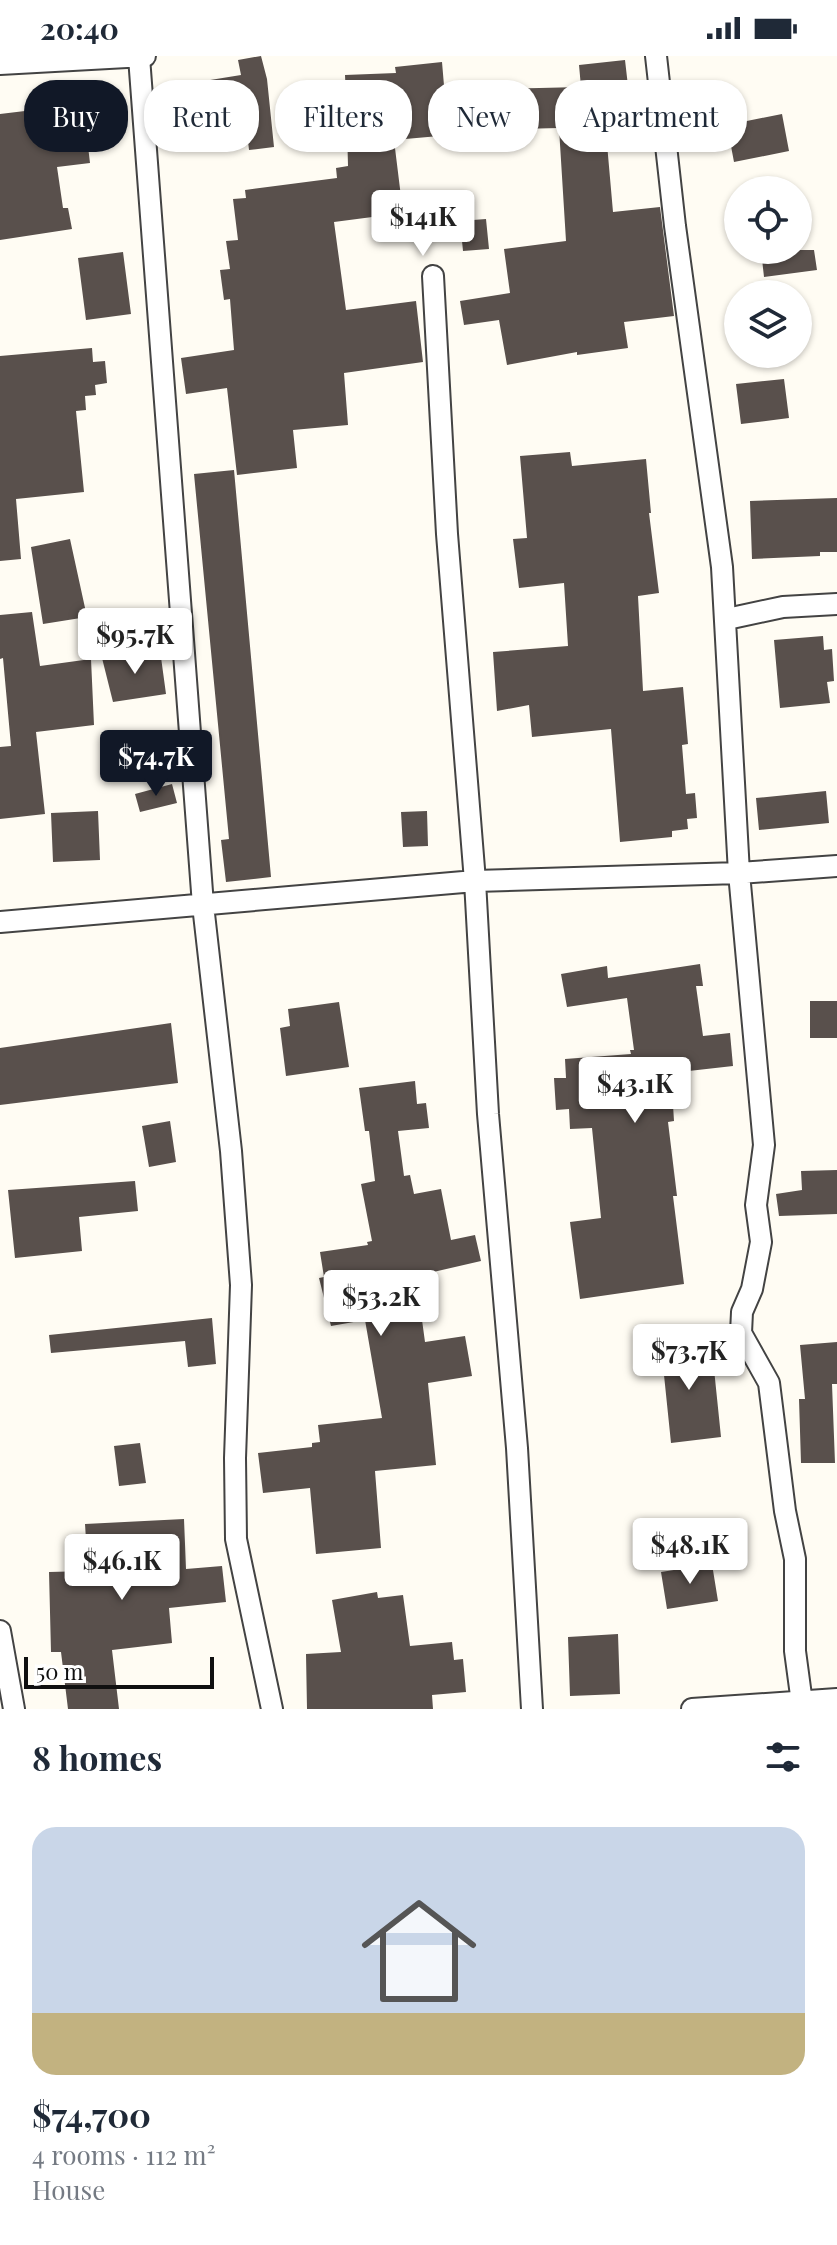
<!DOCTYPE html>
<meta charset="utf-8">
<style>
:root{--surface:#fff;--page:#f2f2f3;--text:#1f2937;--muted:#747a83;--accent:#111827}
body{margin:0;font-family:"Playfair Display",serif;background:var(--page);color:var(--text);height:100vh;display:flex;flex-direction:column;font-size:30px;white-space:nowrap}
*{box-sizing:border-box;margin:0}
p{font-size:26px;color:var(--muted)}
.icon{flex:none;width:44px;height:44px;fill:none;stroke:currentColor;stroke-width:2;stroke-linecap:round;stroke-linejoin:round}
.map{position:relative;height:1653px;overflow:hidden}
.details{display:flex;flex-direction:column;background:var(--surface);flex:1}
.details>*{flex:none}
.top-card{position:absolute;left:24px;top:24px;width:790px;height:72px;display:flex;gap:16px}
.buttons{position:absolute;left:724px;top:120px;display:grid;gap:16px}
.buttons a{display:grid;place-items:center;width:88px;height:88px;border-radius:50%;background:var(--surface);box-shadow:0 2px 6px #0004;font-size:40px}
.scale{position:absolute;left:24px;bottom:20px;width:190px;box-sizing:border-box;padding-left:8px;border:4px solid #101010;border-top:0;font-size:22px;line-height:28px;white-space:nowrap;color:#101010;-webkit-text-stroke:6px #fff;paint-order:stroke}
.price{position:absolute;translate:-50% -68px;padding:0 18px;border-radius:8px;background:#fff;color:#222;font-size:26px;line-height:52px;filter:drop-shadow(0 2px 4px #0008)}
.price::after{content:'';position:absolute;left:50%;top:48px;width:24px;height:18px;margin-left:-12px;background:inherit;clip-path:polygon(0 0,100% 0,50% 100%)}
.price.active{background:var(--accent);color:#fff}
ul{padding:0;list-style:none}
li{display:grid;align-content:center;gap:16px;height:424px;padding:0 32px}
li span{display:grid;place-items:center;height:248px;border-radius:24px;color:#555}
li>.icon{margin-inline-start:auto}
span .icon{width:144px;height:144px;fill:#fffc;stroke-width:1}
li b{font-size:34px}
h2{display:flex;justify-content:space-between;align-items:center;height:96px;padding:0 32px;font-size:34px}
.pill{padding:0 28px;border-radius:32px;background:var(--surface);box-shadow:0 2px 6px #0004;font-size:28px;line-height:72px}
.pill.active{background:var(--accent);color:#fff}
.status{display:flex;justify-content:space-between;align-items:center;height:56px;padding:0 40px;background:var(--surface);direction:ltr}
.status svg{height:22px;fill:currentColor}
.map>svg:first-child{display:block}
.building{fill:#59504c}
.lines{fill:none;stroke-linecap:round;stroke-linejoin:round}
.street-casing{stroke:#434343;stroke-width:24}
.street{stroke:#fff;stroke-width:20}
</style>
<div class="status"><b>20:40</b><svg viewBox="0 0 49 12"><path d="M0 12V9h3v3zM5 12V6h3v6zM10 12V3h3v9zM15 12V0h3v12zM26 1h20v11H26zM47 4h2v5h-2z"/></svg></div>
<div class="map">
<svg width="837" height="1653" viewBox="0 0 837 1653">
<rect width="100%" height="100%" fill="#fffcf3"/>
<path class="building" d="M261 0 267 23 274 91 249 94 243 41 165 54 161 32 241 19 238 4Z
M625 4 628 30 646 28 650 60 605 65 613 156 660 151 674 260 624 266 628 292 577 299V296L507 309 499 264 464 269 460 245 510 237 504 193 566 185 559 72 473 74V77L394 84 403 157 334 166 346 254 416 245 423 306 344 317 348 369 293 374 297 412 237 419 227 332 186 338 181 302 234 294 230 243 224 244 220 214 230 213 226 185 238 184 233 143 246 142 245 134 337 122 336 112 348 110 347 71H339L338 43H346L345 19 396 17 395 11 442 6 446 53 492 48V33L581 31 579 9Z
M83 48 90 107 57 111 63 152H68L72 173 0 184V58Z
M782 58 789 95 734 106 727 69Z
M486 163 489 193 463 195 460 165Z
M761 194H814L817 214 764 221Z
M123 196 131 258 86 264 78 202Z
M92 292 93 306 105 305 107 327 95 329 96 339 85 340 86 354 76 355 84 436 16 443 21 503 0 505V300Z
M784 323 789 362 741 368 736 328Z
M570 396 572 410 646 403 651 457H649L659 537 638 540 643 635 683 631 688 688 682 689 686 738 695 737 697 762 687 763 688 773 672 775V781L620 786 611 673 532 681 529 649 497 655 493 596 568 590 564 527 519 532 513 483 527 482 520 400Z
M234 414 271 821 226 826 221 784 229 783 194 418Z
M837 442V496H820V500L752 503 750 445Z
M70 483 87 561 43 568 31 491Z
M32 556 40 610 91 603 94 669 36 676 45 758 0 763V691L11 690 3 602 0 603V559Z
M823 580 824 594 832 593 834 625 827 626 830 647 780 652 774 584Z
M160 594 166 638 113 646 102 602Z
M172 728 177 747 140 756 135 738Z
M826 735 829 767 759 774 756 742Z
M98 755 100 804 53 806 51 757Z
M427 755 428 790 403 791 401 756Z
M700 908 703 930H696L703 980 730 977 733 1010 671 1017 674 1065 668 1066 677 1140H673L684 1228 580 1243 570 1166 601 1162 592 1072 570 1073 569 1053 556 1054 554 1022H566L565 1003 631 998 630 994H634L627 942 567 951 561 918 607 910 608 922Z
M810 945H837V982H810Z
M339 946 349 1011 286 1020 280 972 290 970 288 953Z
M171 967 178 1027 0 1049V992Z
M415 1025 417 1048 426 1047 429 1072 398 1075 404 1120 410 1119 414 1138 441 1133 451 1184 475 1179 481 1205 416 1220 425 1286 465 1280 472 1320 428 1327 436 1409 375 1415 381 1492 316 1498 310 1432 263 1437 258 1397 312 1391V1387L320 1386 318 1369 382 1362 365 1264 331 1270 319 1222 324 1221 320 1196 368 1189 367 1186 372 1185 361 1128 375 1125 369 1075H365L359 1032Z
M170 1065 176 1106 149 1111 142 1070Z
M837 1114V1158L779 1160 776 1138 802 1134 801 1115Z
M135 1125 138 1155 79 1161 82 1195 15 1202 8 1134Z
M212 1262 216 1308 188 1311 185 1285 51 1297 49 1279Z
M688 1273 697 1315 714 1313 721 1381 671 1387 664 1319 669 1318 661 1279Z
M837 1286V1328H832L835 1407H801L799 1343H805L800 1289Z
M140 1387 146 1427 119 1430 114 1390Z
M184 1463 186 1513 222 1510 226 1546 169 1552 172 1587 112 1594 119 1653H68L61 1596H51L49 1516 88 1515 85 1468Z
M712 1508 718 1545 667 1553 661 1516Z
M377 1536 378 1542 403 1539 410 1590 452 1586 454 1604 463 1603 466 1636 432 1639 433 1653H307L306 1598 341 1596 332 1544Z
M618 1578 620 1638 570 1640 568 1581Z"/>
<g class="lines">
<defs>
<path id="street" d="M656 0 675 170 722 511 739 817 764 1089 756 1149 761 1186 752 1233 742 1256 741 1277 769 1327 785 1455 795 1503V1595L802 1647
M139 1 203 849 231 1095 241 1229 235 1402 236 1483 272 1653
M0 8 145 0
M433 220 447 478 475 825 488 1058 517 1392 532 1653
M727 563 783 551 837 548
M0 866 475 825 739 817 837 810
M0 1575 14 1653
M692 1653 837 1643"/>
</defs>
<use href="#street" class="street-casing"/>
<use href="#street" class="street"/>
</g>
</svg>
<div class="buttons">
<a><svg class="icon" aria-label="locate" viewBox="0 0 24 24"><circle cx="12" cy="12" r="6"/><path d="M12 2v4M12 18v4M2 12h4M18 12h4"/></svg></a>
<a><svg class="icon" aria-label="layers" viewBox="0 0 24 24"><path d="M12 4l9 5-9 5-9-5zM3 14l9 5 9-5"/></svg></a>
</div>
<div class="scale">50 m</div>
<b class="price" style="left:423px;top:202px">$141K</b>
<b class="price" style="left:135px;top:620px">$95.7K</b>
<b class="price active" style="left:156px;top:742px">$74.7K</b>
<b class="price" style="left:635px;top:1069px">$43.1K</b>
<b class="price" style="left:381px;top:1282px">$53.2K</b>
<b class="price" style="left:689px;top:1336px">$73.7K</b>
<b class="price" style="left:690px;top:1530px">$48.1K</b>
<b class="price" style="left:122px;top:1546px">$46.1K</b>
<div class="top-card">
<a class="pill active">Buy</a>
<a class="pill">Rent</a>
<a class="pill">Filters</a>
<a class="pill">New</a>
<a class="pill">Apartment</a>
</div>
</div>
<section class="details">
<h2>8 homes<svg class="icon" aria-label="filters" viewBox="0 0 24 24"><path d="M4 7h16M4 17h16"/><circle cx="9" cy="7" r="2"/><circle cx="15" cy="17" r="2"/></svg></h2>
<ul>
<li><span style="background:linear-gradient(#c9d6e8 75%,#c2b280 0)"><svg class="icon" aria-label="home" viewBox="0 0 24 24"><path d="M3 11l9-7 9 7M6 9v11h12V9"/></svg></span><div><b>$74,700</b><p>4 rooms · 112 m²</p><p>House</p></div></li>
</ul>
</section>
